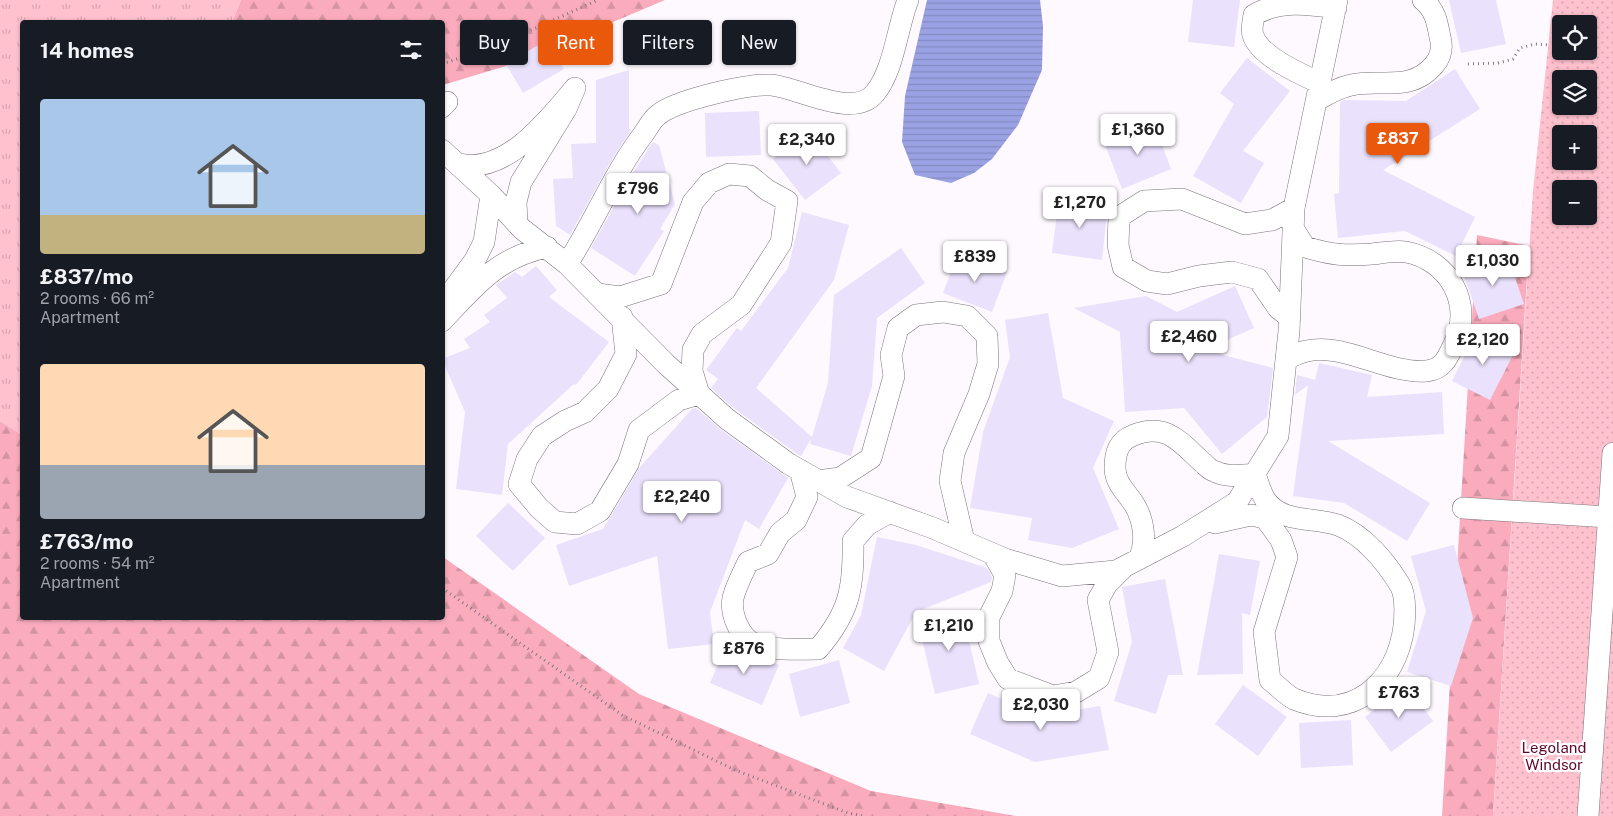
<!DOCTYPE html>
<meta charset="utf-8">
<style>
:root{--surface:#171b24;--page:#242831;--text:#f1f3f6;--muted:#9ea1a6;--accent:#ea580c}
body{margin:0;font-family:"Public Sans",sans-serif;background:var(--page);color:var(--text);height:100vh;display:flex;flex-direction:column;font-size:19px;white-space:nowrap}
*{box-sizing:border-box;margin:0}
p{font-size:16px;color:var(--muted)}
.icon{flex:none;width:28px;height:28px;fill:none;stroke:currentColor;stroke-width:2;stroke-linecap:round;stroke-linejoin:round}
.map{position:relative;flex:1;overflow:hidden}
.panel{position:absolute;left:20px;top:20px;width:425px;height:600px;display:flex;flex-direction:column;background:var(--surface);border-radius:5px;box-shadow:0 1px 4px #0004}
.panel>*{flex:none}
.hud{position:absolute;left:460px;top:20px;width:475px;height:45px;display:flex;gap:10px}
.fabs{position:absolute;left:1552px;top:15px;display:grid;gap:10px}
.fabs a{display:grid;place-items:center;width:45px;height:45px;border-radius:5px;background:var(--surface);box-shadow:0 1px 4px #0004;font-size:25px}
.price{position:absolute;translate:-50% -42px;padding:0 11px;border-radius:5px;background:#fff;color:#222;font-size:16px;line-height:32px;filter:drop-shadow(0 1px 2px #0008)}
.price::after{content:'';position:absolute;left:50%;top:30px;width:15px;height:11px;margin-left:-8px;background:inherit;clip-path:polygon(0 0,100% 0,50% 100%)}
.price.on{background:var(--accent);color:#fff}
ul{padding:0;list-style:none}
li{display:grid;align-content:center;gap:10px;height:265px;padding:0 20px}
li span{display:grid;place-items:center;height:155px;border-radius:5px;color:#555}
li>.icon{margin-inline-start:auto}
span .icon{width:90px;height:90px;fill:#fffc;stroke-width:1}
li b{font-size:21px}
h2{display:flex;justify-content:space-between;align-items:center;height:60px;padding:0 20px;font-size:21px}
.chip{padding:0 18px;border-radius:5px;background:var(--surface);box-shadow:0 1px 4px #0004;font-size:18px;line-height:45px}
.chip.on{background:var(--accent);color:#fff}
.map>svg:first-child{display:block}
.grass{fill:url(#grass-tufts)}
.forest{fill:url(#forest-firs)}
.park{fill:url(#park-dots);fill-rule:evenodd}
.water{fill:url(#water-rules)}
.building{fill:#eae1fc}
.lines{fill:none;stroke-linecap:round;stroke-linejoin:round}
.service-casing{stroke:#7a757a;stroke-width:22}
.path{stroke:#7f7b80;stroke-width:3;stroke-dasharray:1 4;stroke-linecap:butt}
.service{stroke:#fff;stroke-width:21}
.labels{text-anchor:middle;stroke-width:4.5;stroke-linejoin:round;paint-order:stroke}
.park-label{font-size:15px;fill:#62062c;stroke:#fff}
</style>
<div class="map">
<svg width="1613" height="816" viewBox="0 0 1613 816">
<defs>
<pattern id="grass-tufts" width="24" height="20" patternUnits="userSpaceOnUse" patternTransform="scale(1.25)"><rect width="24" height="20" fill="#ffc1ce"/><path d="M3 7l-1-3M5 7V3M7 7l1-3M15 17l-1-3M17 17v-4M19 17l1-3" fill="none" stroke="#d9a5b0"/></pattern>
<pattern id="forest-firs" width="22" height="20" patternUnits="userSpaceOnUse" patternTransform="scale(1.25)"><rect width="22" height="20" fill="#faacbd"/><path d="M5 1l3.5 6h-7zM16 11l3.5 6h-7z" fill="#d593a1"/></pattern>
<pattern id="park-dots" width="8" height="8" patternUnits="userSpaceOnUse" patternTransform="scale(1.25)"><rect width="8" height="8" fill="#ffc1ce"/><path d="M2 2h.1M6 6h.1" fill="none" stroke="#d9a5b0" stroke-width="1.8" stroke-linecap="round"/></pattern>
<pattern id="water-rules" width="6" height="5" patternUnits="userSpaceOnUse" patternTransform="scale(1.25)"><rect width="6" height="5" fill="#9ba2e3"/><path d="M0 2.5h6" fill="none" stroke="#848ac2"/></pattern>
</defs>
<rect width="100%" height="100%" fill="#fef8ff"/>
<path class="grass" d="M0 0H241L232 22H22V435L0 421Z"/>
<path class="forest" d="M241 0H665L519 62 443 85 442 22H232Z
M1477 235 1529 246 1493 816H1442Z
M0 421 22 435V618H442L443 557 639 694 871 791 1016 816H0Z"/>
<path class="park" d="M1553 0H1613V816H1493L1533 191ZM1561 24H1589V51H1561ZM1561 79H1589V106H1561ZM1561 134H1589V161H1561ZM1561 189H1589V216H1561Z"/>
<path class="water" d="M927 0H1040L1043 26 1042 70 1018 125 992 159 974 173 951 183 915 175 902 142 905 96Z"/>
<path class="building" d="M1193 0H1240L1234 47 1188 42Z
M1449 0H1496L1506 44 1461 53Z
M547 40 564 69 523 93 506 64Z
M1247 58 1290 91 1243 151 1264 163 1241 203 1193 176 1234 104 1220 93Z
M1455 69 1480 109 1383 170 1475 217 1456 256 1405 231 1338 238 1334 194 1339 193 1340 102 1345 100 1406 101Z
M629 70V129L631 130 611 161 570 235 556 226 553 179 573 178 571 144 596 143V80Z
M759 111 761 155 706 157 705 113Z
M1154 123 1171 169 1122 189 1104 142Z
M809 131 841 173 805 200 773 159Z
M653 142 659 145 675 204 660 229 664 231 635 276 591 248 632 174Z
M1059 198 1108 204 1102 260 1052 253Z
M802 212 849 225 834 280 756 388 812 437 828 383 834 295 901 248 925 283 877 318 872 386 851 456 810 444 811 439 801 456 796 453 735 409 711 388 718 379 706 370 737 328 741 331 788 268Z
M958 253 1007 272 992 312 943 293Z
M1507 254 1524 304 1479 319 1462 270Z
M536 266 557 290 549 297 609 342 576 385 574 384 508 444 502 495 456 489 465 412 442 359 470 348 464 339 490 322 484 315 507 298 496 285 515 272 522 277Z
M1235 286 1254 328 1204 350 1273 368 1267 417 1222 454 1184 408 1125 412 1120 332 1074 308 1146 296 1177 312Z
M1048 313 1063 398 1114 421 1093 468 1119 529 1072 548 1028 540 1032 518 970 508 983 432 1010 357 1005 320Z
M1477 332 1515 351 1490 400 1452 381Z
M1319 363 1372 375 1367 397 1442 392 1444 434 1328 441 1430 503 1407 541 1344 503 1293 496 1308 385 1295 395 1297 375 1315 380Z
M696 408 720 429 788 478 759 529 745 520 710 612 714 644 668 649 657 556 569 586 556 545 603 529 640 467 692 409Z
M508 503 545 538 513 571 476 536Z
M877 537 916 545 987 568 992 577 991 582 916 612 884 671 843 648 861 615Z
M1454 545 1473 618 1451 686 1407 672 1426 611 1411 556Z
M1219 554 1260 561 1250 615 1242 613 1243 674 1197 675Z
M1165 579 1183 675H1168L1156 714 1114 701 1132 642 1122 587Z
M976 612 968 636 979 684 935 694 918 622Z
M727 643 749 655 779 665 762 705 710 683Z
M839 660 850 703 800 717 789 674Z
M1243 685 1287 717 1258 756 1215 724Z
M1406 686 1433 721 1391 752 1365 717Z
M988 693 1040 716 1100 706 1109 750 1035 762 970 734Z
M1351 720 1353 765 1301 768 1299 723Z"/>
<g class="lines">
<defs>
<path id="service" d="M1320 83C1302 75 1259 56 1253 35 1251 30 1253 21 1254 15 1279 0 1308 4 1336 8
M1316 101C1327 94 1338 88 1351 85 1382 78 1410 93 1434 65 1441 57 1443 48 1440 37 1437 21 1435 10 1423 0
M442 107 447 102
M442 150 491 195 522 229 567 264 666 364 727 419 789 464 847 497 933 528 1005 559 1062 576 1116 571 1183 536 1237 502 1278 436 1289 331 1294 208 1337 0
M459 164C506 175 549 119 575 88L566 109 521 182 516 202 517 223
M567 264C594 223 612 176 642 136 647 130 651 120 658 115 676 100 746 84 771 85 797 87 854 120 875 93 894 70 897 28 908 0
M598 294 620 297 661 284 693 202 709 183 729 174 750 176 767 190 787 201 781 243 741 305 702 334 693 350 692 371 699 394 679 400 639 430 628 464 600 511 577 524 555 522 539 508 519 484 527 459 542 436 565 421 585 412 608 389 626 354 622 317
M447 298 475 260 484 242 491 195
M1290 318 1278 308 1258 279 1232 272 1199 276 1167 284 1147 281 1123 267 1118 245 1119 217 1144 201 1182 199 1245 224 1272 220 1294 208
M442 321C475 286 498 257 547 247
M1286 359C1293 356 1300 352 1307 351 1343 342 1387 374 1426 371 1443 370 1448 357 1454 344 1474 304 1449 260 1406 252 1396 250 1382 253 1372 254 1344 256 1332 255 1305 247L1293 228
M800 470 807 497 796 520 780 533 768 554 748 562C743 573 736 586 733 598 730 614 740 638 755 644 774 651 798 649 818 649 849 613 854 589 853 541L867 525 890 512
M818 481 840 478 871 458 894 376 891 355 898 328 916 315 943 312 967 316 987 336 988 364 979 394 954 453 950 481 964 541
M1463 508 1608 517
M993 554 1005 575 1002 591 989 617V641L998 663 1008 679 1053 696 1076 692 1099 678 1108 652 1098 600 1107 584 1123 568
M1139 559C1147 542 1144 520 1134 504 1127 493 1115 483 1115 468 1115 453 1118 441 1134 435 1166 422 1180 442 1202 462 1206 465 1209 470 1214 471 1227 478 1241 475 1255 474 1258 482 1261 495 1267 502 1283 523 1315 517 1338 525 1364 535 1386 562 1400 585 1406 595 1405 615 1404 626 1397 683 1352 723 1294 699 1286 695 1278 686 1270 680L1264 632 1287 557 1281 540 1265 518 1251 515 1215 523
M1588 816 1613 453"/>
</defs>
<use href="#service" class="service-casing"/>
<path class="path" d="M442 64 500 44 598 0
M1468 64 1498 63 1513 59 1520 48 1535 44 1549 45
M442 588 622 715 735 770 848 813 864 816"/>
<use href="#service" class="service"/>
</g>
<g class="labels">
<g class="park-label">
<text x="1554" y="753">Legoland<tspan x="1554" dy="17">Windsor</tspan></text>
</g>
</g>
</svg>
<div class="fabs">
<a><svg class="icon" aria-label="locate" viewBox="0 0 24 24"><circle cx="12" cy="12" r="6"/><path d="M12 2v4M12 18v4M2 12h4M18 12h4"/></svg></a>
<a><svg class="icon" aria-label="layers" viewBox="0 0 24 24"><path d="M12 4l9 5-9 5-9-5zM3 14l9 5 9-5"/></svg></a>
<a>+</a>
<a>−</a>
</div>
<b class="price" style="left:1138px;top:156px">£1,360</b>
<b class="price on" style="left:1398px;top:165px">£837</b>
<b class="price" style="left:807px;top:166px">£2,340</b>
<b class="price" style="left:638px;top:215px">£796</b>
<b class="price" style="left:1080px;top:229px">£1,270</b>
<b class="price" style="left:975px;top:283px">£839</b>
<b class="price" style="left:1493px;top:287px">£1,030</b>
<b class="price" style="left:1189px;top:363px">£2,460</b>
<b class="price" style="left:1483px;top:366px">£2,120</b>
<b class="price" style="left:682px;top:523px">£2,240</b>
<b class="price" style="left:949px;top:652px">£1,210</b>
<b class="price" style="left:744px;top:675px">£876</b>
<b class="price" style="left:1399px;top:719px">£763</b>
<b class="price" style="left:1041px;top:731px">£2,030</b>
<div class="hud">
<a class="chip">Buy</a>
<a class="chip on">Rent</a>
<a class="chip">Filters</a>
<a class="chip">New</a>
</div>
<section class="panel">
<h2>14 homes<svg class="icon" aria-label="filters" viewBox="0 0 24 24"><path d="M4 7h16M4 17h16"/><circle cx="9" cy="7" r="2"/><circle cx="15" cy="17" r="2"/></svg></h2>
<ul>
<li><span style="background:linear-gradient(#a9c7e8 75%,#c2b280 0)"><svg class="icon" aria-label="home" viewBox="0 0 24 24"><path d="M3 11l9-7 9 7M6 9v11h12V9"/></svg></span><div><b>£837/mo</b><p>2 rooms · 66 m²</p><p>Apartment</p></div></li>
<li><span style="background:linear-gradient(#ffd9b3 65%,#9aa5b1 0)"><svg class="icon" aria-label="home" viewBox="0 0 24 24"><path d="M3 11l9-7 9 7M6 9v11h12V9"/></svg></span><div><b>£763/mo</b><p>2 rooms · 54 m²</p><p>Apartment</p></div></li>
</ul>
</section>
</div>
